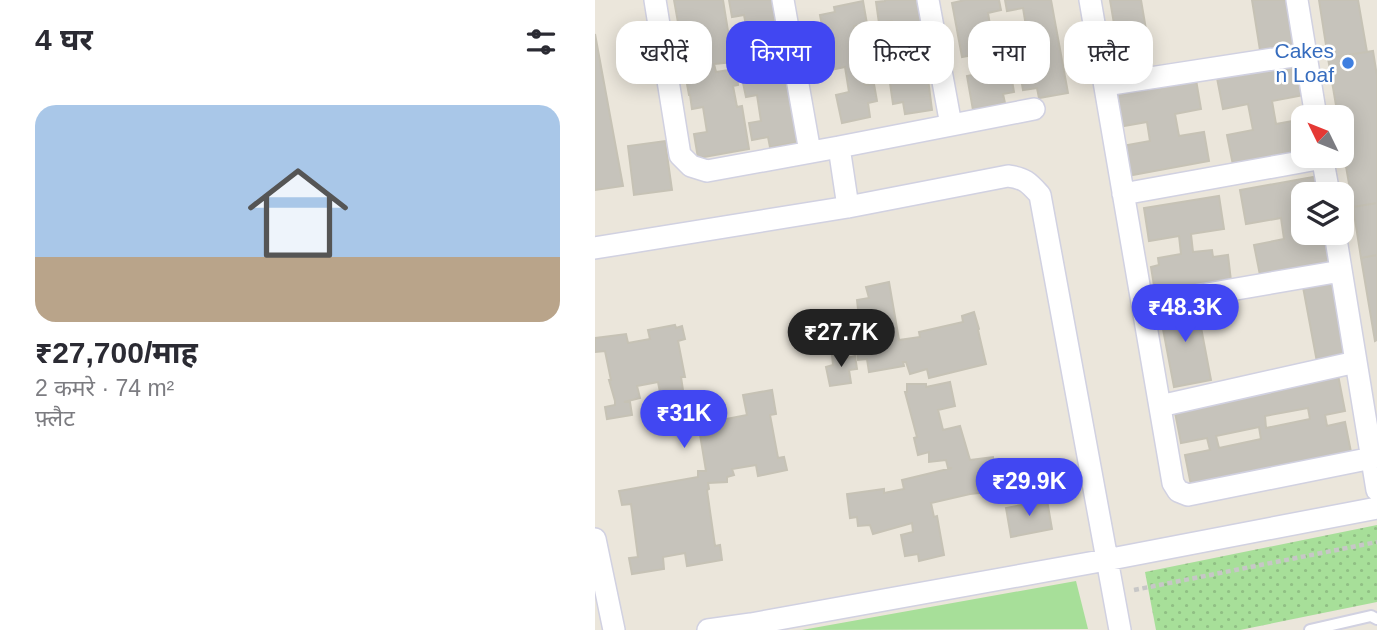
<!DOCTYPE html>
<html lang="hi">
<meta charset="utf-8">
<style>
:root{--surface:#fff;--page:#f2f2f3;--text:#2b2b33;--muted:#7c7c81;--line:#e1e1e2;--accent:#4147f2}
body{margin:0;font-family:Arial,"Noto Sans Devanagari",sans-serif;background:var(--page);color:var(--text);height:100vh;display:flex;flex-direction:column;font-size:26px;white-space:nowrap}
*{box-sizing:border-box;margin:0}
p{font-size:23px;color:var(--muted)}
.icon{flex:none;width:38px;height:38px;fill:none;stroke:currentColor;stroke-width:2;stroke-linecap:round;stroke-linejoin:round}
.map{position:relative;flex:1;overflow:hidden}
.drawer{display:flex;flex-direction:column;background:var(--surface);width:595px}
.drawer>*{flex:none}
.hud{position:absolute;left:21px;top:21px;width:654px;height:63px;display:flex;gap:14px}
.needle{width:46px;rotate:313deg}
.fabs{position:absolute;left:696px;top:105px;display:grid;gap:14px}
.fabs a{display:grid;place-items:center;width:63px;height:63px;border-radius:14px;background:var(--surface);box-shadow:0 4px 18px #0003;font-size:35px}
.price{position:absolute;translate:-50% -60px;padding:0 16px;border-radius:24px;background:var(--accent);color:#fff;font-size:23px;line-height:46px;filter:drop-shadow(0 2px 4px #0008)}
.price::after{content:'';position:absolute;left:50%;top:42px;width:21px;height:16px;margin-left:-10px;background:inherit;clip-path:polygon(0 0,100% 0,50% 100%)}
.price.selected{background:#222;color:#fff}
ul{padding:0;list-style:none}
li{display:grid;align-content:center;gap:14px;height:371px;padding:0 35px}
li+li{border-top:2px solid var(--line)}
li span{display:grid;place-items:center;height:217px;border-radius:21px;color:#555}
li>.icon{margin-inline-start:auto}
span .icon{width:126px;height:126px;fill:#fffc;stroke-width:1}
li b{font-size:30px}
h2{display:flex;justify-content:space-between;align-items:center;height:84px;padding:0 35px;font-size:30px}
.pill{padding:0 24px;border-radius:21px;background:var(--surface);box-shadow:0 4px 18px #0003;font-size:24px;line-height:63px}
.pill.selected{background:var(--accent);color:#fff}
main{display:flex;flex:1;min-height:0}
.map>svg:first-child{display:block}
.grass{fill:url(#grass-dots)}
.park{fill:#a7df99}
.building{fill:#c6c3bb;stroke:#c6c2b5;stroke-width:2;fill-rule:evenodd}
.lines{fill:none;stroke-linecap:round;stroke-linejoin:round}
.service-casing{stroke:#d1d1e1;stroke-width:14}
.minor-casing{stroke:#d1d1e1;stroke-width:24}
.path{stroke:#c7c7c7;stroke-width:4.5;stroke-dasharray:5 3.5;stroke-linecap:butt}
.service{stroke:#fff;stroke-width:10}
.minor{stroke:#fff;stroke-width:21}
.shop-dot{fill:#3f7fe0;stroke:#fff;stroke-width:2.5}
.labels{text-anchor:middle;stroke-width:5;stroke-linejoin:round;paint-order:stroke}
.shop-label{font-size:21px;fill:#366cbe;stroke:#fff;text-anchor:end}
</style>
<main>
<section class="drawer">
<h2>4 घर<svg class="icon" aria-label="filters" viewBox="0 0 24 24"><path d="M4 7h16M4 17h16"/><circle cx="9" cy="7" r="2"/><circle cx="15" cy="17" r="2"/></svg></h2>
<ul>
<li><span style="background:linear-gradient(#a9c7e8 70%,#b9a48a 0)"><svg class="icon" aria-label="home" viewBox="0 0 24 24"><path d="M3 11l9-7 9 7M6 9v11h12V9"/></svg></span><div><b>₹27,700/माह</b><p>2 कमरे · 74 m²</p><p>फ़्लैट</p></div></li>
</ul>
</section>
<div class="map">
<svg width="782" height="630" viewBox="0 0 782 630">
<defs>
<pattern id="grass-dots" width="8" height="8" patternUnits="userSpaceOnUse" patternTransform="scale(1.75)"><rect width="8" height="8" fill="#a7df99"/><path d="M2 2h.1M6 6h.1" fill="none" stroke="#90bf84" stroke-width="1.8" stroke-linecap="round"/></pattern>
</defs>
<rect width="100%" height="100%" fill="#ebe6db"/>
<path class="grass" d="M782 525V602L645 630H561L550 572Z"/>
<path class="park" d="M481 581 493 629 207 630Z"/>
<path class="building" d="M79 0H128L138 62 119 64 121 72 141 69 143 85 138 86 142 107 147 106 154 149 103 158 99 134 112 132 108 107 97 109 95 95H94L86 51 99 49 95 26 84 28Z
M134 0H180L203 142 175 147 173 137 157 140 154 123 166 121 162 95 151 97 147 78 162 75 159 57 143 60 141 43 154 41 149 15 137 17Z
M290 0H323L337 110 310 114 308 102 298 104 295 83 302 82 300 61 291 62 288 40 299 39 297 21 284 23 281 2 290 1Z
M370 0H404L406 10 393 13 395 25 408 23 414 56 413 57 419 92 408 94 410 103 378 110 372 76 387 73 383 54 367 57 357 3Z
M410 0H456L473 93 444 98 442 88 428 90 425 72 435 70 432 50 422 51 417 29 431 26 428 8 412 11Z
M515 0H546L557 65 527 71Z
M657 0H694L701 44 665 50Z
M724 0H763L772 52 733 58Z
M268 1 272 24 259 26 260 35 273 33 279 61 265 64 270 85 279 84 282 101 273 103 275 117 247 123 241 95 254 92 250 67 235 70 225 15 240 12 239 7Z
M0 34 28 186 0 190Z
M778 51 782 76V203L758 207 747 143V117H743L733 58Z
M703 63 709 95 677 101 681 124 709 119V156L639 170 632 135 658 130 653 104 628 109 622 78Z
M600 74 606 109 580 114 584 136 609 132 614 161 532 176 527 146 555 141 552 122 523 127 517 89Z
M70 141 77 190 39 195 33 146Z
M724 176 727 194H709V215H706L709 233H731L736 262 665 275 659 245 689 239 686 218 651 224 645 190Z
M624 196 629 229 596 234 598 252 617 250 618 257 633 255 636 281 560 292 556 267 564 265 563 258 586 254 584 236 554 241 549 208Z
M782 203V255L766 258 758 207Z
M782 255V340L780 341 766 258Z
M740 280 754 356 722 362 708 287Z
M294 282 304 340 325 337 324 332 368 322 367 316 379 312 384 329 383 330 391 364 334 378 332 369 315 374 311 362H308L309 366 274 372 272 359 263 360 261 342H256L253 320 264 318 262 300 274 298 271 287Z
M601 301 616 380 579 387 564 308Z
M80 325 81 328 87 326 90 339 83 341 90 377H86L89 397 97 395 98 401H101V403L118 401 121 421 152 415 148 395 177 390 181 414 175 415 183 458 189 457 192 470 163 476 161 465 137 469 139 475 132 477V482L113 483 114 489 112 490 120 546 125 545 127 560 92 566 90 553 68 557 69 569 37 574 34 558 43 557 36 504 27 505 24 491 103 477V471H111L102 416 92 418 91 408 69 412 63 382 42 386 45 398 29 402H35L37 415 12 419 10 407 20 405V401L14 380H16L10 351 0 352V338L31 334 33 343 55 339 53 330Z
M251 353 252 358 260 356 262 369 254 370 256 383 235 386 231 367 238 365 237 355Z
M743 375 750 411 730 415 732 426 750 422 757 457 597 490 590 455 615 450 612 438 586 443 579 407ZM713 408 715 419 671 428 670 416ZM664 427 666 439 624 448 621 436Z
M355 382 360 406 343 410 348 430 365 426 375 460 398 457 399 466 407 465 411 490 375 494 336 503 339 517 342 516 349 555 324 561 323 554 310 556 306 535 318 532 317 523 278 534 275 525 263 526 262 517 255 518 252 494 289 489V493L309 489 307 480 357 468H353L351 460 334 462V452L323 455 319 438 322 437 310 392H312V384H331V387Z
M452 500 457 529 416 537 411 508Z"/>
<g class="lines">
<defs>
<path id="service" d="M715 630 776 616 782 619"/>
<path id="minor" d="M60 0 85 155 96 166 112 171 244 147 253 207
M188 0 215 152
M333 0 356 125
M495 0 578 483 583 491 593 495 777 458
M702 0 721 117
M510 85 711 54
M244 147 439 109
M727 156 734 194
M528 194 728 158
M740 233 782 490
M0 248 253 207 413 176C430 178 434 183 445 195L525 630
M548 305 746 271
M565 406 761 362
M0 539 19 630
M113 630 156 624 511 560 782 508"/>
</defs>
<use href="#service" class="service-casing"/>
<use href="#minor" class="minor-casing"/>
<path class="path" d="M539 590 782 542"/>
<use href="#service" class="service"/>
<use href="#minor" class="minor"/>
</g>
<circle class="shop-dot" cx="753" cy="63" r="7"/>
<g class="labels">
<g class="shop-label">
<text x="739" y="58">Cakes<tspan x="739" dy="24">n Loaf</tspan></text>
</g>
</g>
</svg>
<div class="fabs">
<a><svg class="needle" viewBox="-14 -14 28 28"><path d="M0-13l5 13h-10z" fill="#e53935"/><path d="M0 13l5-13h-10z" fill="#7c7c81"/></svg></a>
<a><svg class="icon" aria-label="layers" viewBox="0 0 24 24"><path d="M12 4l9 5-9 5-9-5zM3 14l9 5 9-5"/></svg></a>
</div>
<b class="price" style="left:590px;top:344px">₹48.3K</b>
<b class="price selected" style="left:246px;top:369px">₹27.7K</b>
<b class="price" style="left:89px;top:450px">₹31K</b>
<b class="price" style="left:434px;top:518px">₹29.9K</b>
<div class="hud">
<a class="pill">खरीदें</a>
<a class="pill selected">किराया</a>
<a class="pill">फ़िल्टर</a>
<a class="pill">नया</a>
<a class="pill">फ़्लैट</a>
</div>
</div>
</main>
